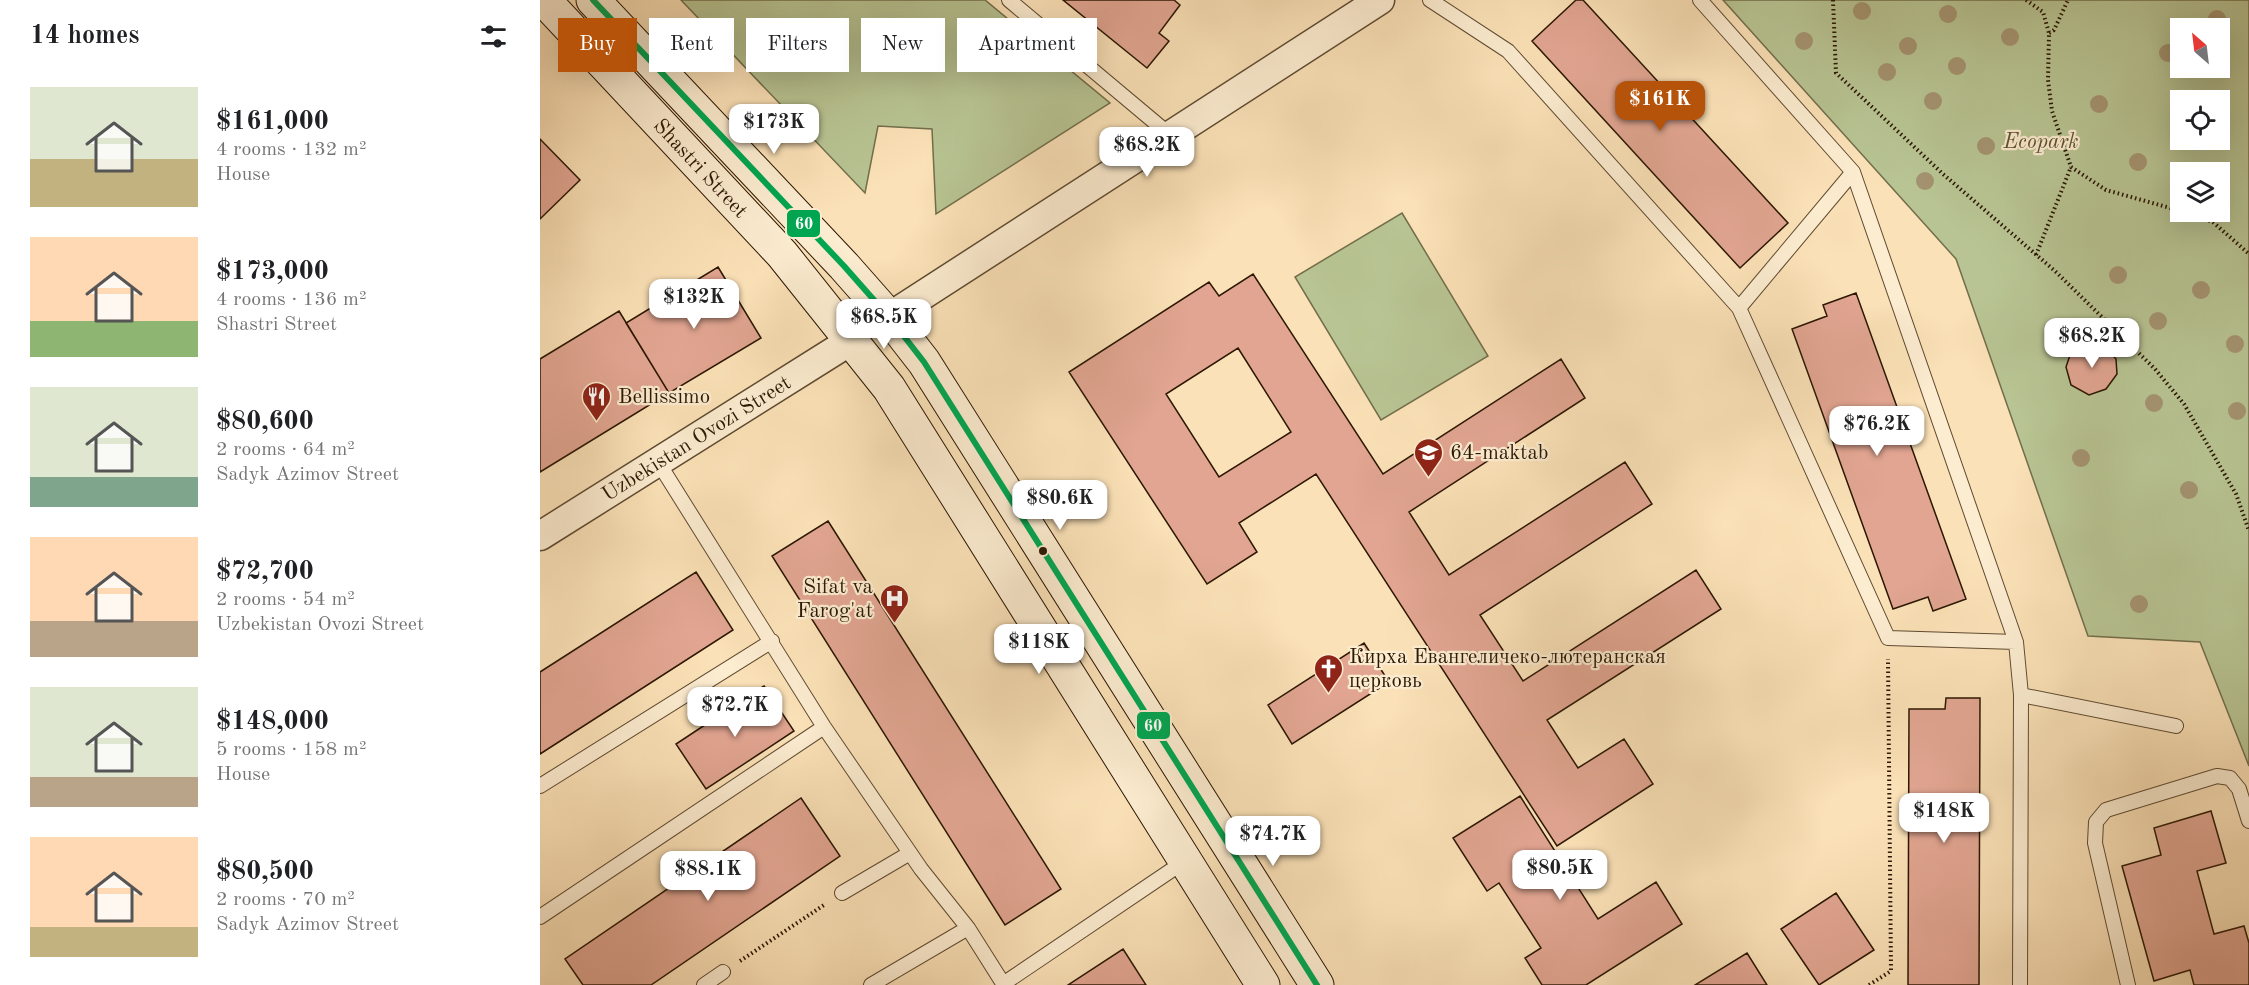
<!DOCTYPE html>
<meta charset="utf-8">
<style>
:root{--surface:#fff;--page:#f2f2f2;--text:#202124;--muted:#757577;--accent:#b45309}
body{margin:0;font-family:"Old Standard TT",serif;background:var(--page);color:var(--text);height:100vh;display:flex;flex-direction:column;font-size:22px;white-space:nowrap}
*{box-sizing:border-box;margin:0}
p{font-size:20px;color:var(--muted)}
.icon{flex:none;width:33px;height:33px;fill:none;stroke:currentColor;stroke-width:2;stroke-linecap:round;stroke-linejoin:round}
.map{position:relative;flex:1;overflow:hidden}
.details{display:flex;flex-direction:column;background:var(--surface);width:540px}
.details>*{flex:none}
.banner{position:absolute;left:18px;top:18px;width:570px;height:54px;display:flex;gap:12px}
.needle{width:39px;rotate:332deg}
.fabs{position:absolute;left:1630px;top:18px;display:grid;gap:12px}
.fabs a{display:grid;place-items:center;width:60px;height:60px;border-radius:0px;background:var(--surface);box-shadow:0 6px 24px #0002;font-size:30px}
.price{position:absolute;translate:-50% -51px;padding:0 14px;border-radius:12px;background:#fff;color:#222;font-size:20px;line-height:39px;filter:drop-shadow(0 2px 3px #0008)}
.price::after{content:'';position:absolute;left:50%;top:36px;width:18px;height:14px;margin-left:-9px;background:inherit;clip-path:polygon(0 0,100% 0,50% 100%)}
.price.on{background:var(--accent);color:#fff}
ul{padding:0;list-style:none}
li{display:flex;align-items:center;gap:18px;height:150px;padding:0 30px}
li span{display:grid;place-items:center;flex:none;width:168px;height:120px;border-radius:0px;color:#555}
li>.icon{margin-inline-start:auto}
span .icon{width:72px;height:72px;fill:#fffc;stroke-width:1}
li b{font-size:26px}
h2{display:flex;justify-content:space-between;align-items:center;height:72px;padding:0 30px;font-size:26px}
.pill{padding:0 21px;border-radius:0px;background:var(--surface);box-shadow:0 6px 24px #0002;font-size:21px;line-height:54px}
.pill.on{background:var(--accent);color:#fff}
main{display:flex;flex:1;min-height:0}
.map>svg:first-child{display:block}
.green{fill:#b8c493;stroke:#726e4b;stroke-width:1.5;fill-rule:evenodd}
.building{fill:#e1a591;stroke:#2b1703;stroke-width:1.5;fill-rule:evenodd}
.lines{fill:none;stroke-linecap:round;stroke-linejoin:round}
.lane-casing{stroke:#5f4a30;stroke-width:16}
.street-casing{stroke:#5f4a30;stroke-width:31}
.secondary-casing{stroke:#2b1703;stroke-width:35}
.path{stroke:#2b1703;stroke-width:4;stroke-dasharray:1.5 3;stroke-linecap:butt}
.lane{stroke:#fcecd0;stroke-width:14}
.street{stroke:#fcecd0;stroke-width:28}
.secondary{stroke:#fcecd0;stroke-width:33}
.bus-1-casing{stroke:#fcecd0;stroke-width:10}
.bus-1{stroke:#00a651;stroke-width:6}
.tree{fill:#a49370}
.bus-dot{fill:#2b1703;stroke:#fcecd0;stroke-width:2}
.labels{text-anchor:middle;stroke-width:4.5;stroke-linejoin:round;paint-order:stroke}
.park-label{font-size:21px;font-style:italic;fill:#5c5435;stroke:#fcecd0}
.street-label{font-size:21px;fill:#2b1703;stroke:#fcecd0}
.poi-label{font-size:21px;fill:#2b1703;stroke:#fcecd0;text-anchor:start}
.line-badge{stroke:#fcecd0;stroke-width:2}
.badge-label{font-size:16px;text-anchor:middle;font-weight:bold;fill:#fff}
</style>
<main>
<section class="details">
<h2>14 homes<svg class="icon" aria-label="filters" viewBox="0 0 24 24"><path d="M4 7h16M4 17h16"/><circle cx="9" cy="7" r="2"/><circle cx="15" cy="17" r="2"/></svg></h2>
<ul>
<li><span style="background:linear-gradient(#dfe7d0 60%,#c2b280 0)"><svg class="icon" aria-label="home" viewBox="0 0 24 24"><path d="M3 11l9-7 9 7M6 9v11h12V9"/></svg></span><div><b>$161,000</b><p>4 rooms · 132 m²</p><p>House</p></div></li>
<li><span style="background:linear-gradient(#ffd9b3 70%,#8fb573 0)"><svg class="icon" aria-label="home" viewBox="0 0 24 24"><path d="M3 11l9-7 9 7M6 9v11h12V9"/></svg></span><div><b>$173,000</b><p>4 rooms · 136 m²</p><p>Shastri Street</p></div></li>
<li><span style="background:linear-gradient(#dfe7d0 75%,#7fa58c 0)"><svg class="icon" aria-label="home" viewBox="0 0 24 24"><path d="M3 11l9-7 9 7M6 9v11h12V9"/></svg></span><div><b>$80,600</b><p>2 rooms · 64 m²</p><p>Sadyk Azimov Street</p></div></li>
<li><span style="background:linear-gradient(#ffd9b3 70%,#b9a48a 0)"><svg class="icon" aria-label="home" viewBox="0 0 24 24"><path d="M3 11l9-7 9 7M6 9v11h12V9"/></svg></span><div><b>$72,700</b><p>2 rooms · 54 m²</p><p>Uzbekistan Ovozi Street</p></div></li>
<li><span style="background:linear-gradient(#dfe7d0 75%,#b9a48a 0)"><svg class="icon" aria-label="home" viewBox="0 0 24 24"><path d="M3 11l9-7 9 7M6 9v11h12V9"/></svg></span><div><b>$148,000</b><p>5 rooms · 158 m²</p><p>House</p></div></li>
<li><span style="background:linear-gradient(#ffd9b3 75%,#c2b280 0)"><svg class="icon" aria-label="home" viewBox="0 0 24 24"><path d="M3 11l9-7 9 7M6 9v11h12V9"/></svg></span><div><b>$80,500</b><p>2 rooms · 70 m²</p><p>Sadyk Azimov Street</p></div></li>
</ul>
</section>
<div class="map">
<svg width="1709" height="985" viewBox="0 0 1709 985">
<rect width="100%" height="100%" fill="#fbe1b7"/>
<filter id="stains"><feTurbulence type="fractalNoise" baseFrequency=".00333" numOctaves="4"/><feColorMatrix values="0 0 0 0 .2 0 0 0 0 .09 0 0 0 0 .02 0 0 0 .5 -.17"/></filter>
<radialGradient id="worn" r=".72"><stop offset=".6" stop-color="#630" stop-opacity="0"/><stop offset="1" stop-color="#630" stop-opacity=".3"/></radialGradient>
<path class="green" d="M141 0H445L570 103 396 214 392 129 338 126 325 193Z
M1183 0H1709V766L1660 642 1548 636 1416 259ZM1641 28H1680V68H1641ZM1641 100H1680V140H1641ZM1641 172H1680V212H1641Z
M862 213 948 356 841 420 755 277Z"/>
<path class="building" d="M523 0H634L640 5 619 33 629 41 607 68Z
M1036 0H1043L1248 223 1200 268 992 41Z
M0 139 40 180 0 219Z
M178 267 221 338 129 393 86 323Z
M713 274 843 474 1021 359 1045 398 869 512 909 575 1085 462 1112 504 940 615 983 681 1156 570 1181 609 1007 720 1038 768 1084 739 1113 784 1017 846 776 474 699 523 717 552 667 584 529 372 669 282 679 296ZM698 348 751 432 679 477 626 394Z
M1316 293 1426 599 1393 611 1388 597 1353 609 1252 329 1287 316 1283 305Z
M79 311 129 393 0 472V359Z
M1546 344 1565 346 1576 359 1577 374 1566 389 1549 395 1531 385 1526 367 1531 352Z
M288 521 521 889 465 925 232 556Z
M156 572 193 630 0 754V672Z
M824 643 849 682 752 744 728 705Z
M224 686 254 731 166 789 136 744Z
M1406 698H1440L1439 985H1368L1369 709H1405Z
M980 796 1058 919 1116 882 1142 924 1046 985H1002L985 958 1001 948 959 883 947 891 913 838Z
M261 798 300 856 111 985H43L25 959Z
M1671 811 1686 863 1657 871 1674 934 1704 926 1709 943V985H1654L1650 970 1614 981 1582 866 1621 855 1614 828Z
M1296 893 1334 950 1279 985 1241 929Z
M583 949 606 985H528Z
M1207 953 1227 985H1155Z"/>
<g class="lines">
<defs>
<path id="lane" d="M469 0 630 135
M890 0 968 51 1199 308 1348 638 1476 642
M1160 0 1313 172 1476 642 1481 695 1480 985
M1199 308 1313 172
M118 462 284 727 381 869 428 928 464 985
M1481 695 1636 726
M0 786 232 641
M302 893 370 853
M0 917 284 727
M463 984 645 861
M164 985 183 972
M331 985 428 928
M1588 985 1555 843 1556 822 1566 810 1677 776 1690 778 1699 789 1709 821"/>
<path id="street" d="M349 317 840 0
M0 536 312 340"/>
<path id="secondary" d="M4 0 242 254 349 388 723 985
M53 0 304 266 349 317 384 362 777 985"/>
</defs>
<use href="#lane" class="lane-casing"/>
<use href="#street" class="street-casing"/>
<use href="#secondary" class="secondary-casing"/>
<path class="path" d="M1293 0 1296 73 1403 174 1515 271 1615 369 1644 404 1696 494 1709 531
M1486 0 1503 12 1509 33 1508 80 1512 111 1531 167 1566 190 1641 211
M1509 33 1514 30 1528 0
M1643 212 1673 222 1709 254
M1496 255 1531 167
M200 961 284 905
M1329 985 1351 971 1348 659"/>
<use href="#lane" class="lane"/>
<use href="#street" class="street"/>
<use href="#secondary" class="secondary"/>
<defs>
<path id="bus-1" d="M53 0 304 266 349 317 384 362 777 985"/>
</defs>
<use href="#bus-1" class="bus-1-casing"/>
<use href="#bus-1" class="bus-1"/>
</g>
<g class="tree">
<circle cx="1322" cy="11" r="9"/>
<circle cx="1408" cy="14" r="9"/>
<circle cx="1677" cy="19" r="9"/>
<circle cx="1470" cy="37" r="9"/>
<circle cx="1264" cy="41" r="9"/>
<circle cx="1368" cy="46" r="9"/>
<circle cx="1628" cy="53" r="9"/>
<circle cx="1417" cy="66" r="9"/>
<circle cx="1347" cy="72" r="9"/>
<circle cx="1393" cy="101" r="9"/>
<circle cx="1559" cy="104" r="9"/>
<circle cx="1446" cy="146" r="9"/>
<circle cx="1598" cy="162" r="9"/>
<circle cx="1385" cy="181" r="9"/>
<circle cx="1578" cy="275" r="9"/>
<circle cx="1661" cy="290" r="9"/>
<circle cx="1618" cy="321" r="9"/>
<circle cx="1695" cy="344" r="9"/>
<circle cx="1614" cy="403" r="9"/>
<circle cx="1697" cy="411" r="9"/>
<circle cx="1541" cy="458" r="9"/>
<circle cx="1649" cy="490" r="9"/>
<circle cx="1599" cy="604" r="9"/>
</g>
<defs>
<symbol id="restaurant-pin" viewBox="-11 -11 22 30"><path d="M0 17L-7.5 6A9.5 9.5 0 1 1 7.5 6Z" fill="#8f2418" stroke="#fcecd0"/><path d="M-5-6h1v4h1v-4h1v4h1v-4h1v5L-1.5 .5V6h-2V.5L-5-1ZM5-6V6H3V1.5H1.5Q1.5-4 5-6Z" fill="#fff"/></symbol>
<symbol id="school-pin" viewBox="-11 -11 22 30"><path d="M0 17L-7.5 6A9.5 9.5 0 1 1 7.5 6Z" fill="#8f2418" stroke="#fcecd0"/><path d="M0-5L7-2L0 1L-7-2ZM-4 1L0 2.5L4 1V4Q0 6-4 4Z" fill="#fff"/></symbol>
<symbol id="hospital-pin" viewBox="-11 -11 22 30"><path d="M0 17L-7.5 6A9.5 9.5 0 1 1 7.5 6Z" fill="#8f2418" stroke="#fcecd0"/><path d="M-5-5h3v3.5h4V-5h3V5h-3V1.5h-4V5h-3Z" fill="#fff"/></symbol>
<symbol id="church-pin" viewBox="-11 -11 22 30"><path d="M0 17L-7.5 6A9.5 9.5 0 1 1 7.5 6Z" fill="#8f2418" stroke="#fcecd0"/><path d="M-1.2-6h2.4v3.5h3.3v2.4h-3.3V6h-2.4V-.1h-3.3v-2.4h3.3Z" fill="#fff"/></symbol>
</defs>
<g fill-rule="evenodd">
<use href="#restaurant-pin" x="40" y="380" width="33" height="45"/>
<use href="#school-pin" x="872" y="436" width="33" height="45"/>
<use href="#hospital-pin" x="338" y="582" width="33" height="45"/>
<use href="#church-pin" x="772" y="652" width="33" height="45"/>
</g>
<circle class="bus-dot" cx="503" cy="551" r="5"/>
<g class="labels">
<g class="park-label">
<text x="1501" y="148">Ecopark</text>
</g>
<g class="street-label">
<text transform="translate(161 168) rotate(47)" y="7">Shastri Street</text>
<text transform="translate(156 438) rotate(-32)" y="7">Uzbekistan Ovozi Street</text>
</g>
<g class="poi-label">
<text x="78" y="403">Bellissimo</text>
<text x="910" y="459">64-maktab</text>
<text x="333" y="593" text-anchor="end">Sifat va<tspan x="333" dy="24">Farog'at</tspan></text>
<text x="809" y="663">Кирха Евангеличеко-лютеранская<tspan x="809" dy="24">церковь</tspan></text>
</g>
</g>
<g class="line-badge">
<rect x="246" y="209" width="35" height="29" rx="6" fill="#00a651"/>
<rect x="596" y="711" width="35" height="29" rx="6" fill="#00a651"/>
</g>
<g class="badge-label">
<text x="264" y="229">60</text>
<text x="613" y="731">60</text>
</g>
<rect width="100%" height="100%" filter="url(#stains)"/>
<rect width="100%" height="100%" fill="url(#worn)"/>
</svg>
<div class="fabs">
<a><svg class="needle" viewBox="-14 -14 28 28"><path d="M0-13l5 13h-10z" fill="#e53935"/><path d="M0 13l5-13h-10z" fill="#757577"/></svg></a>
<a><svg class="icon" aria-label="locate" viewBox="0 0 24 24"><circle cx="12" cy="12" r="6"/><path d="M12 2v4M12 18v4M2 12h4M18 12h4"/></svg></a>
<a><svg class="icon" aria-label="layers" viewBox="0 0 24 24"><path d="M12 4l9 5-9 5-9-5zM3 14l9 5 9-5"/></svg></a>
</div>
<b class="price on" style="left:1120px;top:132px">$161K</b>
<b class="price" style="left:234px;top:155px">$173K</b>
<b class="price" style="left:607px;top:178px">$68.2K</b>
<b class="price" style="left:154px;top:330px">$132K</b>
<b class="price" style="left:344px;top:350px">$68.5K</b>
<b class="price" style="left:1552px;top:369px">$68.2K</b>
<b class="price" style="left:1337px;top:457px">$76.2K</b>
<b class="price" style="left:520px;top:531px">$80.6K</b>
<b class="price" style="left:499px;top:675px">$118K</b>
<b class="price" style="left:195px;top:738px">$72.7K</b>
<b class="price" style="left:1404px;top:844px">$148K</b>
<b class="price" style="left:733px;top:867px">$74.7K</b>
<b class="price" style="left:1020px;top:901px">$80.5K</b>
<b class="price" style="left:168px;top:902px">$88.1K</b>
<div class="banner">
<a class="pill on">Buy</a>
<a class="pill">Rent</a>
<a class="pill">Filters</a>
<a class="pill">New</a>
<a class="pill">Apartment</a>
</div>
</div>
</main>
